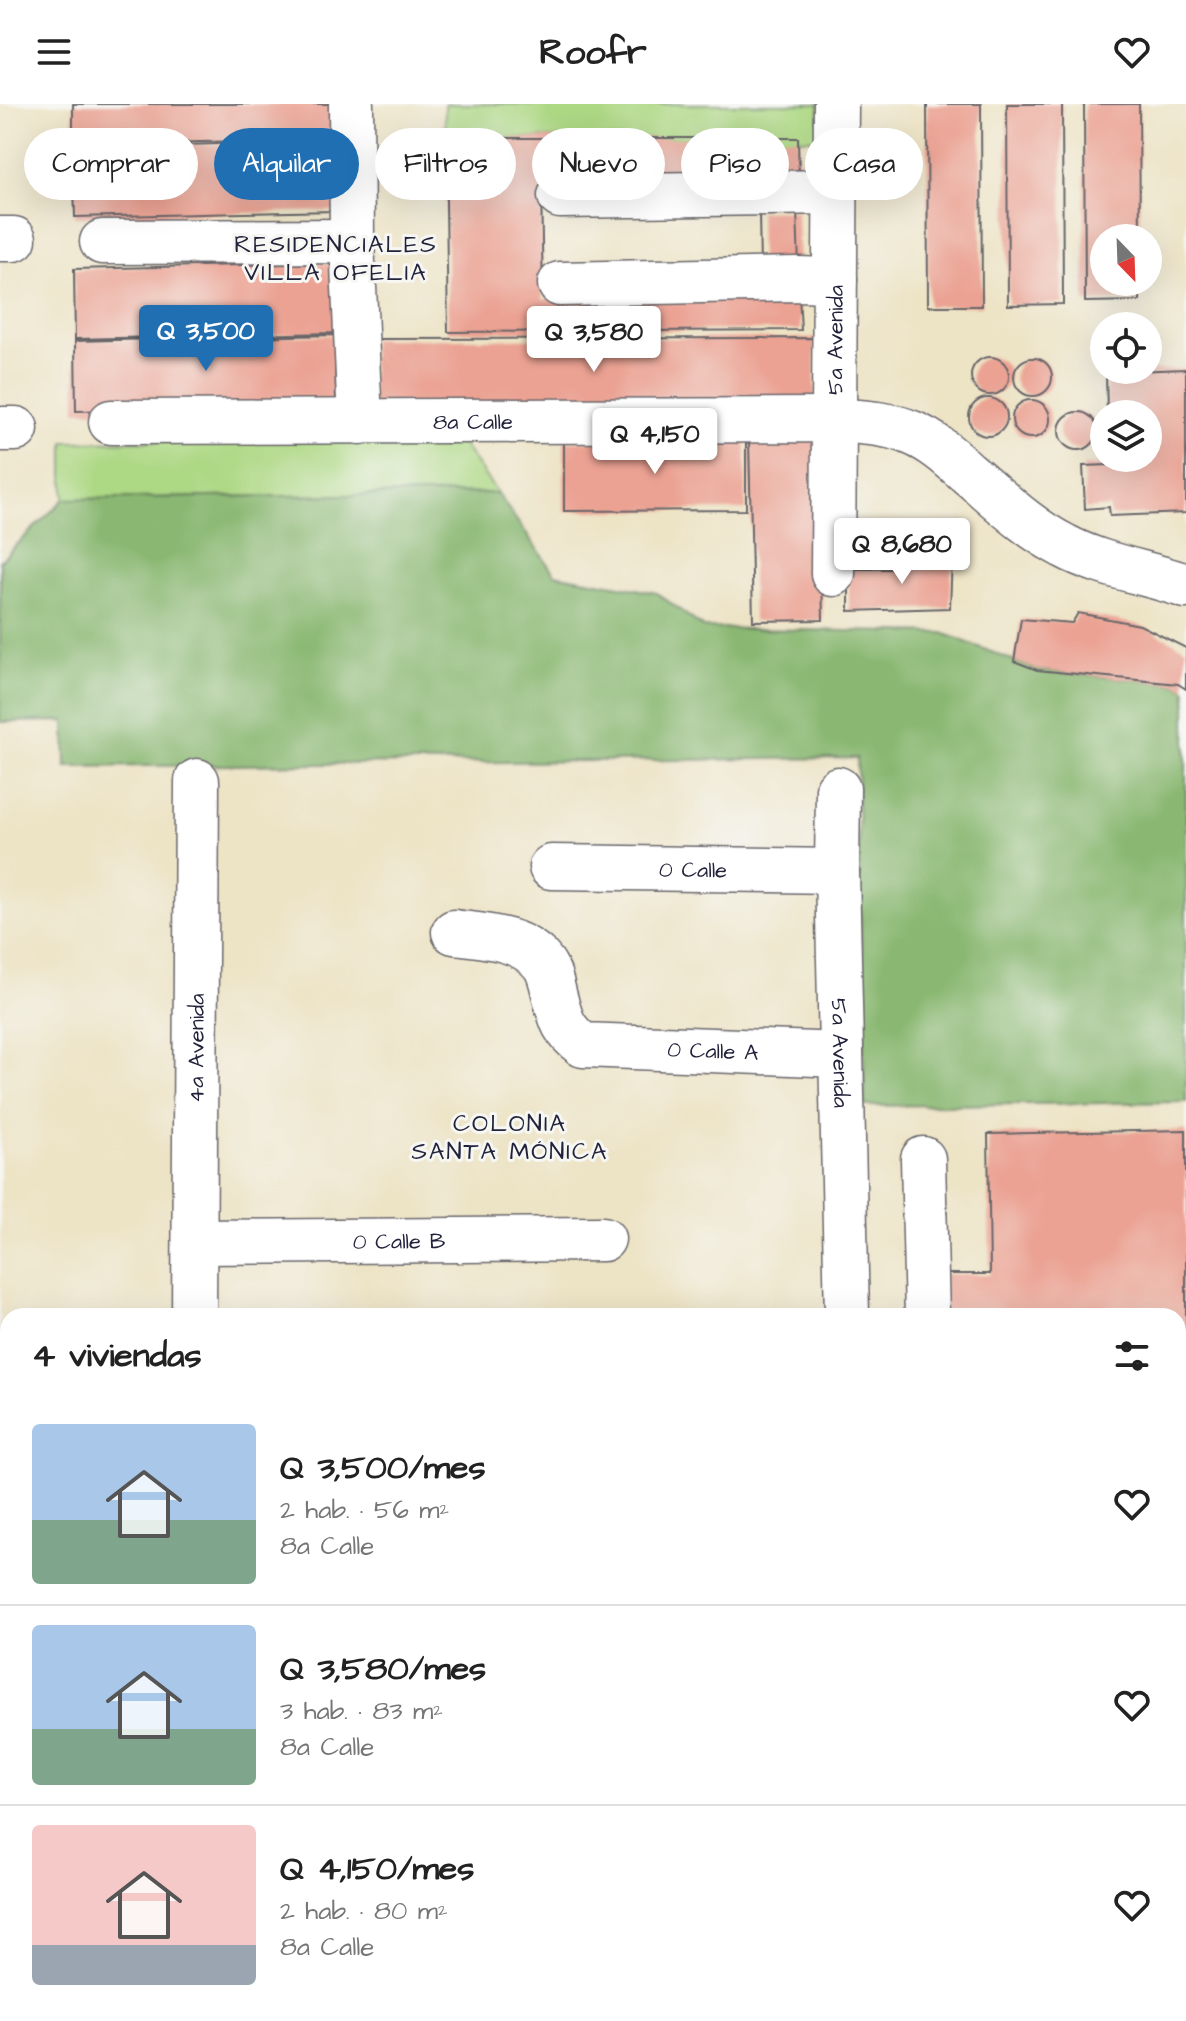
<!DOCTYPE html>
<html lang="es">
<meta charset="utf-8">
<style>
:root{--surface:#fff;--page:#f2f2f2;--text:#222;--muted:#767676;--line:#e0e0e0;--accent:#1f6fb2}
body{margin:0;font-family:"Architects Daughter",sans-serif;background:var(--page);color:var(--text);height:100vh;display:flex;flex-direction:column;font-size:30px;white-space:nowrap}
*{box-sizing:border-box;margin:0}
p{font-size:26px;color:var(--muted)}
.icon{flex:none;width:44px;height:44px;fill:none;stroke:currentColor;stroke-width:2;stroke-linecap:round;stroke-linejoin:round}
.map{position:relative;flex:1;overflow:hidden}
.drawer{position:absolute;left:0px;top:1204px;width:1186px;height:714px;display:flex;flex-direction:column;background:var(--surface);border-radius:24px 24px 0 0;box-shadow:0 8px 32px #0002}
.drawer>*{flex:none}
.banner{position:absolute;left:24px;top:24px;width:1138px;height:72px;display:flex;gap:16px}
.needle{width:52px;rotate:157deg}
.tools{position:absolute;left:1090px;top:120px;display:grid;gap:16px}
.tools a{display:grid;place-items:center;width:72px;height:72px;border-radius:50%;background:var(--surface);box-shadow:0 8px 32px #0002;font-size:40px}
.price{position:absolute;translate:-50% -68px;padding:0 18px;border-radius:8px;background:#fff;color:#222;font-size:26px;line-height:52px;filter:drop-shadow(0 2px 4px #0008)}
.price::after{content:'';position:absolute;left:50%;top:48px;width:24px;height:18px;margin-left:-12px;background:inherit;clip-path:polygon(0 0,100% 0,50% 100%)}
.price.selected{background:var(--accent);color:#fff}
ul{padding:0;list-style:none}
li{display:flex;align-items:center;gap:24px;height:200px;padding:0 32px}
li+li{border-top:2px solid var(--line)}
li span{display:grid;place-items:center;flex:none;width:224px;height:160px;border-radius:8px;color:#555}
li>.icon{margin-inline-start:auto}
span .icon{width:96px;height:96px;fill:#fffc;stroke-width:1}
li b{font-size:34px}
h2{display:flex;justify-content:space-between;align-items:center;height:96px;padding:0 32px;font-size:34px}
.chip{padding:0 28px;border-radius:36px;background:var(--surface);box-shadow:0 8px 32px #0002;font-size:28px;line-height:72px}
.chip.selected{background:var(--accent);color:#fff}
header{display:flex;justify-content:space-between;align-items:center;height:104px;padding:0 32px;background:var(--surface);font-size:36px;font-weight:800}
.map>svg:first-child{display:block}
.green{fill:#add884;stroke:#687d60;stroke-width:2}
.forest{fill:#8ab872;stroke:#566d56;stroke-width:2}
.building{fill:#eba293}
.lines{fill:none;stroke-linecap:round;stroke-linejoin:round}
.minor-casing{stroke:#69666b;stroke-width:47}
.minor{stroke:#fff;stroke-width:44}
.labels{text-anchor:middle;stroke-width:6;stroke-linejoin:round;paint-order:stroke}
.street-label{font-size:22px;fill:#22223b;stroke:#f6f6f2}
.neighbourhood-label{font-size:24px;letter-spacing:2px;fill:#22223b;stroke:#f6f6f2}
</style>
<header><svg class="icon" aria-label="menu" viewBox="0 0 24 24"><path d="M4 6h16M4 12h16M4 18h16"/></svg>Roofr<svg class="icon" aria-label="heart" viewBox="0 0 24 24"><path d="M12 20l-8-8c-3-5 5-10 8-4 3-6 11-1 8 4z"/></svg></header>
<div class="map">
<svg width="1186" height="1917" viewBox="0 0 1186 1917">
<rect width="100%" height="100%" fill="#f6f6f2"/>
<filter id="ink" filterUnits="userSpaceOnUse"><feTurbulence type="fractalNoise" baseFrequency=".0125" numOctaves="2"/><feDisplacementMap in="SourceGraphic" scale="16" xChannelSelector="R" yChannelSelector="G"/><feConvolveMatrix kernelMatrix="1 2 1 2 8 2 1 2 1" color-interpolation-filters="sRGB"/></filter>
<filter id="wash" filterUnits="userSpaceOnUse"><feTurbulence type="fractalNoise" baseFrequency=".006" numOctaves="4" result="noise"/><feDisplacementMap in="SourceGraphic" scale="32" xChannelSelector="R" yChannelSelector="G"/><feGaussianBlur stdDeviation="1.8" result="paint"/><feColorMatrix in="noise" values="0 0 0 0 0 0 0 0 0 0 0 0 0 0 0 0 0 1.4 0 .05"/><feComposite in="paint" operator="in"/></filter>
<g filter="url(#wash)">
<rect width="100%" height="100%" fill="#ede3c5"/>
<path class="green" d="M445 0H819V35L445 34Z
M458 334 497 389 64 395V338Z"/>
<path class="forest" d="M497 389 555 470 657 489 704 524 943 529 1037 566 1178 580 1186 585V998L865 1002 857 654 66 663 65 617 0 618V457L64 395Z"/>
<g id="blocks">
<path class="building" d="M73 0H332L333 35 73 41Z
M927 0H981L982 202H928Z
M1007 0H1062L1063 200 1008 201Z
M1084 0H1139L1140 134H1104V178H1140V197L1085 198Z
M445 34H798L799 78 541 80 543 195 799 191 801 226 448 228Z
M333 37 334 107 75 113 73 44Z
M797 106 799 164H760L759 107Z
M334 159 335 229 75 235 74 165Z
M335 231 336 301 76 307 75 237Z
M815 234V304L372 305V235Z
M971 272a19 19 0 1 1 38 0a19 19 0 1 1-38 0Z
M1014 273a19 19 0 1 1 38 0a19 19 0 1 1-38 0Z
M1186 265V409L1110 412 1109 403 1085 405 1083 362 1109 361 1108 354H1148V310H1107L1106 268Z
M969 313a19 19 0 1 1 38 0a19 19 0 1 1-38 0Z
M1012 315a19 19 0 1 1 38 0a19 19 0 1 1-38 0Z
M1059 327a19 19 0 1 1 38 0a19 19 0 1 1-38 0Z
M819 335 823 516 753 517 749 336Z
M564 337H746V406L564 407Z
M952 453 950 504 849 507V465H893L895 456Z
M1078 509 1140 521 1186 544V585L1178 580 1037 566 1014 557 1021 515 1072 519Z
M1186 1026V1348H1178V1212H944V1170H990L988 1030Z
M1186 1415V1485H1178V1416Z
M1178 1514H1186V1655H1178Z
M1178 1693H1186V1834H1178Z
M1178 1872H1186V1917H992V1910H1178Z
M111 1910H632V1917H111Z
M875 1910H945V1917H875Z"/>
</g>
</g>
<g filter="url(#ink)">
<use href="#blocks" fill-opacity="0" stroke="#69666b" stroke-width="2"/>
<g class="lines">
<defs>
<g id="minor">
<path d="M351 0 352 137 360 318"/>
<path d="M560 92 835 88"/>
<path d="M0 135H14"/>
<path d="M102 138 352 137"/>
<path d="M560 180 796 175 835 176"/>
<path id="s1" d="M111 318 834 316C860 318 888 319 912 329 934 338 950 353 967 368 998 394 1028 424 1064 442 1101 462 1146 468 1186 482"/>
<path d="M0 325H16"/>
<path id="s2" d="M833 470 836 0"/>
<path id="s3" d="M838 685 837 767 847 1212"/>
<path id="s4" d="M551 763 837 767"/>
<path id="s5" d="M454 828C483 832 521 833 542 858 550 867 552 882 555 893 561 916 563 926 583 941L841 951"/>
<path d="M923 1055 927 1212"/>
<path id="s6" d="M195 1138 603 1135"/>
<path id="s7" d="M194 1212 197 677"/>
<path d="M1178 1386H1186"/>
<path d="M1178 1496H1186"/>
<path d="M1178 1674H1186"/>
<path d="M1 1736 3 1394"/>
<path d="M1178 1848H1186"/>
<path d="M854 1910V1917"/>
<path d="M963 1910V1917"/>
<path d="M92 1917V1910"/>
<path d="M724 1917V1910"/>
</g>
</defs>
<use href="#minor" class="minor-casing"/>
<use href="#minor" class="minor"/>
</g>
</g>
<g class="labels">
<g class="street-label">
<text dy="8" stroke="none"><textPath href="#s2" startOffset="234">5a Avenida</textPath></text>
<text dy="8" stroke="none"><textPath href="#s1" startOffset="362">8a Calle</textPath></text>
<text dy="8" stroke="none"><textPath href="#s4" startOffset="142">0 Calle</textPath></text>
<text dy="8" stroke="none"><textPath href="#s7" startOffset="268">4a Avenida</textPath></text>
<text dy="8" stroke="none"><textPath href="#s5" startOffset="320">0 Calle A</textPath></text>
<text dy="8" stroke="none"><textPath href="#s3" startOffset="264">5a Avenida</textPath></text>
<text dy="8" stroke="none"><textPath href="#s6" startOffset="204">0 Calle B</textPath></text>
</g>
<g class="neighbourhood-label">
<text x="336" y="148">RESIDENCIALES<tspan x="336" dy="28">VILLA OFELIA</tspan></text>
<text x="510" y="1027">COLONIA<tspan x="510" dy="28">SANTA MÓNICA</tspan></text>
</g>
</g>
</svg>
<div class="tools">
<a><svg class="needle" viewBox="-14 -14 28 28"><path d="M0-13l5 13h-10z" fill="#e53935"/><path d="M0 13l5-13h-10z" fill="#767676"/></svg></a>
<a><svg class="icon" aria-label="locate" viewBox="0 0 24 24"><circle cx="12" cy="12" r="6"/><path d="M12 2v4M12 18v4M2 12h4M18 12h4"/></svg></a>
<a><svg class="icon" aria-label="layers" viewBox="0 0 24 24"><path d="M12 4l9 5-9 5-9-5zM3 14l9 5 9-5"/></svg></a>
</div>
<b class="price selected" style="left:206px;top:269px">Q 3,500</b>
<b class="price" style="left:594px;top:270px">Q 3,580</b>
<b class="price" style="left:655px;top:372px">Q 4,150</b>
<b class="price" style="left:902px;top:482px">Q 8,680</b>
<div class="banner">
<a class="chip">Comprar</a>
<a class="chip selected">Alquilar</a>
<a class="chip">Filtros</a>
<a class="chip">Nuevo</a>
<a class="chip">Piso</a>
<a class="chip">Casa</a>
</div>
<section class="drawer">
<h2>4 viviendas<svg class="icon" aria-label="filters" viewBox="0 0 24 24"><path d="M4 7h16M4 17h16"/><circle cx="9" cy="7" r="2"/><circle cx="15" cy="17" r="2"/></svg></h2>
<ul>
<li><span style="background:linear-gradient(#a9c7e8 60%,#7fa58c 0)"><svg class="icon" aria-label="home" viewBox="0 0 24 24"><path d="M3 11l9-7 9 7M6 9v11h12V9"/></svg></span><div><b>Q 3,500/mes</b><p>2 hab. · 56 m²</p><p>8a Calle</p></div><svg class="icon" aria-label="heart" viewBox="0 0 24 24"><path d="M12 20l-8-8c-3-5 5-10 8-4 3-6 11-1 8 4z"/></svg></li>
<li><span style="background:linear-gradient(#a9c7e8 65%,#7fa58c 0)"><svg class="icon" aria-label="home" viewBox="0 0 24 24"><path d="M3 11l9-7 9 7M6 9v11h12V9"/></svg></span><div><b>Q 3,580/mes</b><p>3 hab. · 83 m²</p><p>8a Calle</p></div><svg class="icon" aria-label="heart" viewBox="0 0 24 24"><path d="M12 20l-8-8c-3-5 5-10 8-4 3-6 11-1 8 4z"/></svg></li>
<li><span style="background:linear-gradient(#f6c9c9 75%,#9aa5b1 0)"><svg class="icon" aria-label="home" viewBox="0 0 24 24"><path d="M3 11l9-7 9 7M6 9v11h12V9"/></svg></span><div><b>Q 4,150/mes</b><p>2 hab. · 80 m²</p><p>8a Calle</p></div><svg class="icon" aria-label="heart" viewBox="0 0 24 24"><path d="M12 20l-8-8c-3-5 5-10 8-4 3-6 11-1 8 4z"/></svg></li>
</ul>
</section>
</div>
